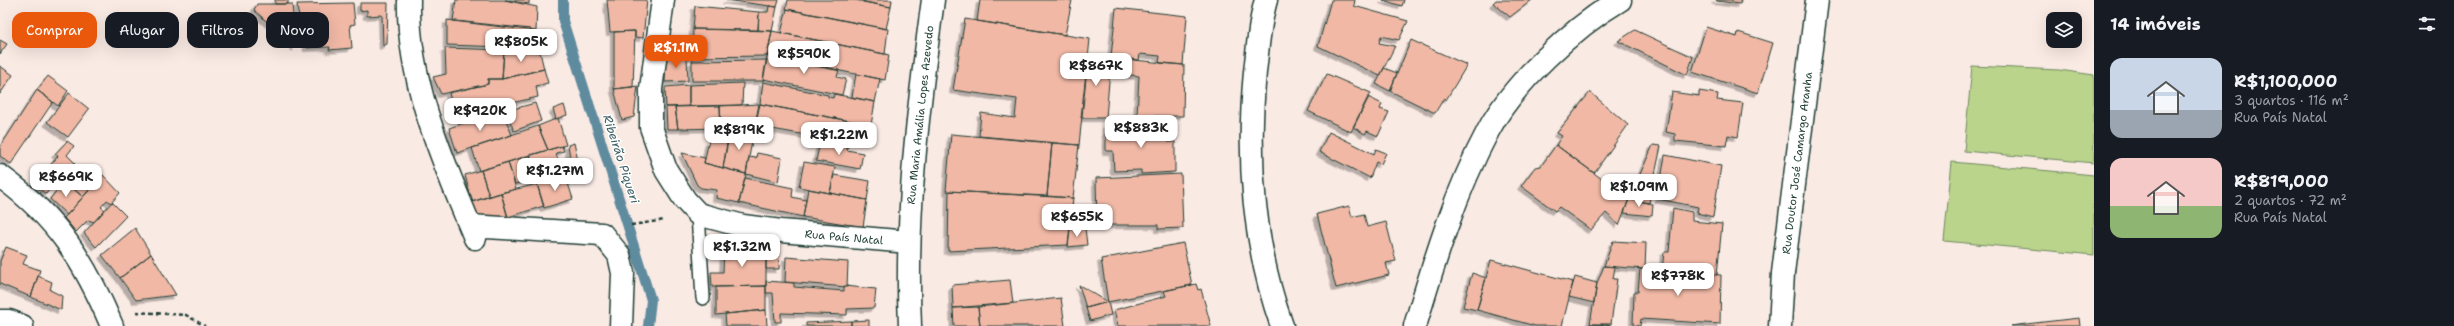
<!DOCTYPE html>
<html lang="pt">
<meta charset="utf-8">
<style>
:root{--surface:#171b24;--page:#242831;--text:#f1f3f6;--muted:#9ea1a6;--accent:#ea580c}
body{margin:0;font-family:"Shantell Sans",sans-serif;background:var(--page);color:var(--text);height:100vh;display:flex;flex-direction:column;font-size:15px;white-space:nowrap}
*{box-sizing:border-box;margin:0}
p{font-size:13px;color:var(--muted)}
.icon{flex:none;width:22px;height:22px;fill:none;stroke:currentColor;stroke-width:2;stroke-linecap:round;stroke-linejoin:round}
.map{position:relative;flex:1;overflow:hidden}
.drawer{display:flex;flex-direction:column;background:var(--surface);width:360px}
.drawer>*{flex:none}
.guide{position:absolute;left:12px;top:12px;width:380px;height:36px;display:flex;gap:8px}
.buttons{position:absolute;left:2046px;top:12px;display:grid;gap:8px}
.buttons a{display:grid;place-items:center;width:36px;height:36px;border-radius:8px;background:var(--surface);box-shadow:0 4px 16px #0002;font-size:20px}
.price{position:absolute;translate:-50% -34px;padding:0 9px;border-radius:8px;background:#fff;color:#222;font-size:13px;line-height:26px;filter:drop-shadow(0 1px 2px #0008)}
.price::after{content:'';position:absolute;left:50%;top:24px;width:12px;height:9px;margin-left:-6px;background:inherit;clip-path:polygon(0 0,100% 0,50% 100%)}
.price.on{background:var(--accent);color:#fff}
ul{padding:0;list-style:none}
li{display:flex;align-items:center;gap:12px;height:100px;padding:0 16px}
li span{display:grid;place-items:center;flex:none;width:112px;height:80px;border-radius:12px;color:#555}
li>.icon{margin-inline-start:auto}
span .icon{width:48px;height:48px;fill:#fffc;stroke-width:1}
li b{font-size:17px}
h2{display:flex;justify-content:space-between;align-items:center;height:48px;padding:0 16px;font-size:17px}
.pill{padding:0 14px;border-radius:12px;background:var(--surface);box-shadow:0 4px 16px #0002;font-size:14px;line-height:36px}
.pill.on{background:var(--accent);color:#fff}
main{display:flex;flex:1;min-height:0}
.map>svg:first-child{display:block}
.green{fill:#bbd48b;stroke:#6d8860}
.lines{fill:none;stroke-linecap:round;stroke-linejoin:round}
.stream{stroke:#5e8b9f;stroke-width:10}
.building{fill:#f0b8a5;stroke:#1f3d34;filter:url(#shadow)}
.lane-casing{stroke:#1f3d34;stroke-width:16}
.street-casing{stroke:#1f3d34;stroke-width:25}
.secondary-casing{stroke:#1f3d34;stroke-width:25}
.path{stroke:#1f3d34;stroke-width:2.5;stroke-dasharray:4 3;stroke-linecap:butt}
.lane{stroke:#fff;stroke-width:13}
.street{stroke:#fff;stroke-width:22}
.secondary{stroke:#fff;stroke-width:22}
.labels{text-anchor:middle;stroke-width:3;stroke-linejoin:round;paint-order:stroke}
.street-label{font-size:11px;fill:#1f3d34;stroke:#fff}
.water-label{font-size:12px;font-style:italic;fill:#395e60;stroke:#fff}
</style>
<main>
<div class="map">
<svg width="2094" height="326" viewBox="0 0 2094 326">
<defs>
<filter id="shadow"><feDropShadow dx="-3.5" dy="3.5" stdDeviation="0" flood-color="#0004"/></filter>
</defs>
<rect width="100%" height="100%" fill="#faeae4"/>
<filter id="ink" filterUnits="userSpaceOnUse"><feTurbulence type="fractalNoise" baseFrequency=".025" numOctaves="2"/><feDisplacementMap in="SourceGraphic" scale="8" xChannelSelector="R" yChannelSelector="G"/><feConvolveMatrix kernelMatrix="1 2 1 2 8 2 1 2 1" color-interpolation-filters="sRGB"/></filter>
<g filter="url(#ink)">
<path class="green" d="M1972 66 2059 70 2094 75V163L1964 151Z
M1952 162 2094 175V255L1944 241Z"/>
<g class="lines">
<path class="stream" d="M563 0V21L651 300 648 326"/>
</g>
<path class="building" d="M275 0H288V4H275Z
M456 0H505L537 7 536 31 453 21Z
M505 0H529V4Z
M607 0H647L643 38 635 37V31L610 32Z
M726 0H779L777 7Z
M788 0H855L891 7 886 29 786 9Z
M863 0H892L891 7 863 2Z
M980 0H1072L1065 35 977 21Z
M1331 0H1355L1354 6 1408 21 1399 40 1381 36 1379 43 1395 46 1380 76 1318 46Z
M1383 0H1404L1402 6Z
M1532 0 1510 17 1493 3 1496 0Z
M1715 0H1741L1740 4 1717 1Z
M353 3 355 24 350 25 352 48 329 50 330 47 307 48 305 20 298 13 297 4Z
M360 3H388L387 44 383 46 382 15 367 16V10L360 11Z
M257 4H292L296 48 254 10Z
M695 6 759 12 758 30 693 29Z
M769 6 777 7 772 31 758 30 759 12H768Z
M1116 8 1187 16 1183 65 1159 63 1160 56 1140 54 1139 60 1111 57Z
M787 9 888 29 885 54 781 33Z
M965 19 1090 39 1079 145 979 136 981 113 1015 118 1017 99 953 90Z
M447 20 530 29 531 48 447 45Z
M1706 27 1737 37 1738 32 1773 43 1758 93 1692 72Z
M693 29 772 31 767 56 692 57Z
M1635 30 1693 57 1687 75 1618 41Z
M635 31 633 87 614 89V32Z
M772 31 889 55 885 80 767 56Z
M0 40 7 44 0 54Z
M1411 40 1467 65 1446 100 1444 98 1435 113 1390 91Z
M668 46H692V57H666Z
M445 48 504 50 502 79H488V84L441 94 433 77 446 74Z
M504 50 540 52 544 69 502 79Z
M1088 55 1111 57 1106 118H1081Z
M767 56 839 70 837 77 846 79 842 95 763 79Z
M666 57H687L688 81 665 82Z
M1124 59 1184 65 1183 116H1137L1139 76 1123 74Z
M767 60 763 81H692V61Z
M0 66 13 75 0 94Z
M1384 68 1397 73 1390 91 1376 84Z
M544 69 548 83 536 86 538 97 455 116 449 93 488 84V79H502Z
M856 74 880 79 875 102 852 97Z
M1327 74 1371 93 1351 132 1308 111Z
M48 76 68 91 58 106 37 90Z
M763 82 828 95V97L833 98 834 94 875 102 871 125 760 104Z
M743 83 742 105 689 106V85Z
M689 85V106L666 107 665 87Z
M638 86 634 117 622 120 614 89Z
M37 90 53 102 11 164 0 156V147Z
M1699 91 1718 94 1717 100 1743 103 1738 137 1728 135 1726 146 1675 141V134L1666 132 1672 92 1699 96Z
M1590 92 1628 125 1594 173 1556 145 1562 136 1557 133Z
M69 93 89 109 68 137 47 122Z
M1368 97 1382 104 1380 109 1389 112 1378 136 1367 131 1365 134 1353 127Z
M535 103 541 121 514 131 506 111Z
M759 104 754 130H721L720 106Z
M760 104 850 121 846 142 755 126Z
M564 105 567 115 556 119 553 109Z
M720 106 721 128 678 129 675 107Z
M666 107H675L678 129H667Z
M502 110 512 135 457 153 449 128Z
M558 118 566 145 548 150 538 126Z
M1106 125 1169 126 1168 142H1175V172L1141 174V170L1114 171 1113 151H1106Z
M538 126 548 150 479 171 472 148Z
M730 130H754L746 174 723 168Z
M1329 132 1374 154 1376 149 1386 153 1381 164 1376 162 1370 178 1319 152Z
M951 134 1052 143 1047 196 946 191Z
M709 140 727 143 723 168 704 163Z
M67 141 74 146 67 155 75 163 57 184 44 173 58 156 55 154Z
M820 142 848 147 847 150 863 153 860 169 816 161Z
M574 143 578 161 571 163 568 145Z
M1052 143 1079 145 1073 198 1047 196Z
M1556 145 1629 199 1619 225 1606 213 1591 230 1559 207 1555 211 1521 186 1535 167 1541 166Z
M1653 145 1661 146 1649 203 1629 199Z
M562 146 564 151 556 153 560 167 541 174 538 163 533 165 530 155Z
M682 153 705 158 704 163 746 174 739 203 716 198 717 190 701 188 697 185Z
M757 153 782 158 778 182 746 174 749 157 756 158Z
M530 155 533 165 538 163 542 176 515 184 508 162Z
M1665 155 1721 166 1713 217 1697 213 1698 207 1658 199Z
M508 162 516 189 489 196 481 170Z
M804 162 835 167 830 193 799 187Z
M86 167 100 177 83 197 75 190 79 185 74 181Z
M481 170 489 196 472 202 465 175Z
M43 171 55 182 46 194 32 184Z
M1181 174 1183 228 1158 229V225H1097L1096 178Z
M103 175 120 193 111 203 107 200 101 207 105 210 94 222 88 220 76 232 64 218Z
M834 175 870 181 867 200 830 193Z
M566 177 573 199 544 208 537 184Z
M745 178 793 188 792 197 806 200 803 217 739 203Z
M64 181 83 197 67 215 50 199Z
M537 184 544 206 508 217 501 193Z
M808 189 867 200 863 227 803 217Z
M949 191 1073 198 1068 245 948 251Z
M501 193 509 222 478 223 472 202Z
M1629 199 1653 204 1652 216 1624 213Z
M112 202 126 216 96 247 84 233Z
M1349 206 1352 217 1364 214 1367 227 1386 222 1396 261 1386 263 1389 275 1336 288 1317 214Z
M1673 208 1692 212V221L1722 224 1717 275 1662 271 1664 252H1669Z
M135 228 151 254 120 278 102 255Z
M1085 228 1087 245 1068 247 1070 229Z
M1613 241 1646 243 1645 269 1604 266Z
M1183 243 1192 285 1108 302 1101 259Z
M724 246 766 249V286L712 287 711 272H723Z
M6 247 27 255 23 264 40 270 31 297 0 284V261Z
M766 249 780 251 779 269H766Z
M151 254 176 295 136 300 120 278Z
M786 257 848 262 847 287 785 282Z
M1491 260 1573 282 1562 326H1535L1477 310Z
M1604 266 1615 267 1613 279H1617L1611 324H1590L1597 283Z
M1640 269 1721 275 1720 324 1641 319 1640 326 1633 325 1634 292H1638Z
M1472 273 1486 278 1477 310 1463 307Z
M38 276 52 282 50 290 62 296 61 310 31 297Z
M1575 277 1597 283 1594 303 1569 297Z
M1010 280 1013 303 953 308 952 285Z
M766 281 794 283V287L844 291V286L876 289 874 308 847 309V315L781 313V322H775L773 293H766Z
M1196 284 1198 290 1201 289 1211 326H1118L1114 310 1166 296 1164 291Z
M1079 285 1108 302 1086 308Z
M766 286V310L716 315V287Z
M1061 298 1065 326H980L978 307Z
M1108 302 1111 315 1090 321 1086 308Z
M978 307 980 326H954L953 308Z
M766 310 767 326H726L725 314Z
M2079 318 2080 326H2011L2026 324Z
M869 320V326H851V321Z
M851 321V326H806V323Z
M1590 324 1610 325V326H1590Z"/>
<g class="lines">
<defs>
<path id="lane" d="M698 214 703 298"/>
<path id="street" d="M409 0C407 82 444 163 475 238
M663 0 651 89V127L666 170 685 200 698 214 743 226 781 231 909 242
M1266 0C1259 24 1258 47 1255 72 1247 157 1253 245 1282 326
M0 176C57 217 85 262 112 326
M470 226 602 234 619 255 623 273 621 326
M0 321H9L22 326
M1415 326C1435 259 1455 193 1488 131 1513 83 1574 27 1620 0
M1780 326 1783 273 1817 0"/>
<path id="secondary" d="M910 326C905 216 918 108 933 0"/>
</defs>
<use href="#lane" class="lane-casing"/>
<use href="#street" class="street-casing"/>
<use href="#secondary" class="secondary-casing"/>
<path class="path" d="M631 225 665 220
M136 312 186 315 205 326"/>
<use href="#lane" class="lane"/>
<use href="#street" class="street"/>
<use href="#secondary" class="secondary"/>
</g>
</g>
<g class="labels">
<g class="street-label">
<text transform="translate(920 115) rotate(-84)" y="4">Rua Maria Amália Lopes Azevedo</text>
<text transform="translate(1797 163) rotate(-83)" y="4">Rua Doutor José Camargo Aranha</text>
<text transform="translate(844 237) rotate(5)" y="4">Rua País Natal</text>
</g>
<g class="water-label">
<text transform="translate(621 159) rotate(72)" y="4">Ribeirão Piqueri</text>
</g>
</g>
</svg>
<div class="buttons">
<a><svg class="icon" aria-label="layers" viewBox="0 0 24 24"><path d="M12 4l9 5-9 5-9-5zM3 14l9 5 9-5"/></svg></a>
</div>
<b class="price" style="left:521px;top:63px">R$805K</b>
<b class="price on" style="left:676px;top:69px">R$1.1M</b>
<b class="price" style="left:804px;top:75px">R$590K</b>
<b class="price" style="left:1096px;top:87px">R$867K</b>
<b class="price" style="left:480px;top:132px">R$920K</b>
<b class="price" style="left:1141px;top:149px">R$883K</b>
<b class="price" style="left:739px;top:151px">R$819K</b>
<b class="price" style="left:839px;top:156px">R$1.22M</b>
<b class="price" style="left:555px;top:192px">R$1.27M</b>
<b class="price" style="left:66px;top:198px">R$669K</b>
<b class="price" style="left:1639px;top:208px">R$1.09M</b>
<b class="price" style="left:1077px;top:238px">R$655K</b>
<b class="price" style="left:742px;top:268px">R$1.32M</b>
<b class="price" style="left:1678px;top:297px">R$778K</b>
<div class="guide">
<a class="pill on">Comprar</a>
<a class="pill">Alugar</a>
<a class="pill">Filtros</a>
<a class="pill">Novo</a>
</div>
</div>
<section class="drawer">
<h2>14 imóveis<svg class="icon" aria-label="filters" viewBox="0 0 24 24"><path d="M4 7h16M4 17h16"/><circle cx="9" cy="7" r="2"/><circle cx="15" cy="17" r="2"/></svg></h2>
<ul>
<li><span style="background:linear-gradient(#c9d6e8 65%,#9aa5b1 0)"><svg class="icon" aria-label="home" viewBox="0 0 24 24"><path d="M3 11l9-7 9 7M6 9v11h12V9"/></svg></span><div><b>R$1,100,000</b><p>3 quartos · 116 m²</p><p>Rua País Natal</p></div></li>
<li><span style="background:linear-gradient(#f6c9c9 60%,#8fb573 0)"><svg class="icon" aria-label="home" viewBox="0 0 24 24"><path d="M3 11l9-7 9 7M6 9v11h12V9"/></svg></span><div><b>R$819,000</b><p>2 quartos · 72 m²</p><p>Rua País Natal</p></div></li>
</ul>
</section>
</main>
